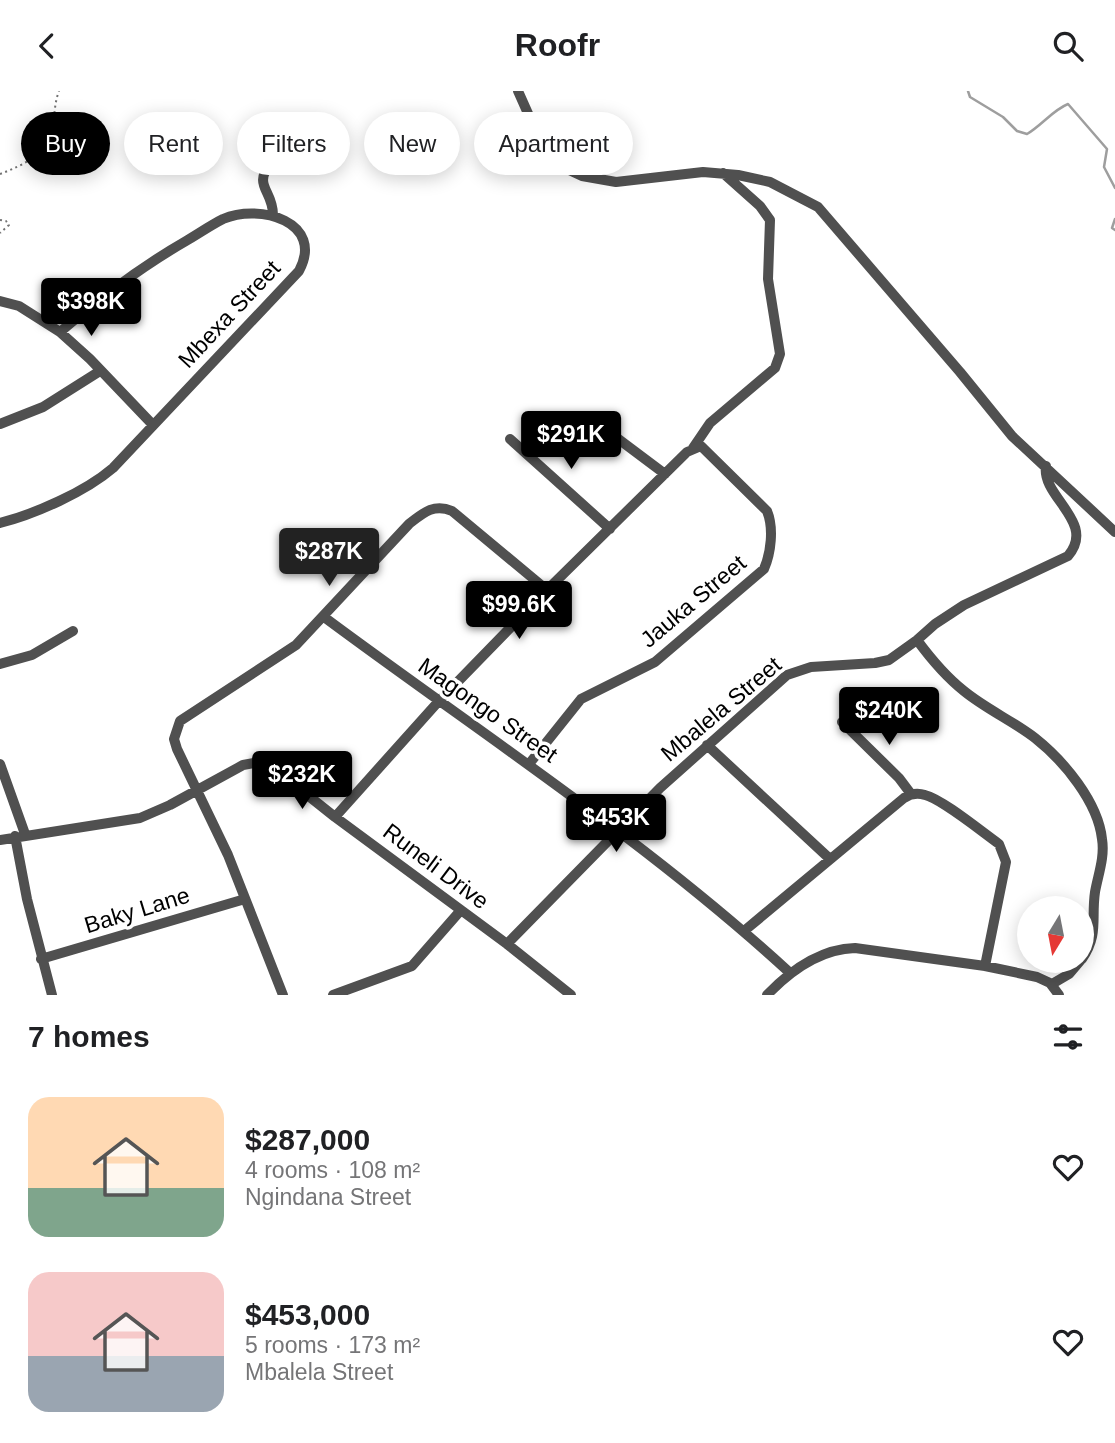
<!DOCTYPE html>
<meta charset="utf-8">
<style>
:root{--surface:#fff;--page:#f6f6f6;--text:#202124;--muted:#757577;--accent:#000}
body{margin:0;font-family:Helvetica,sans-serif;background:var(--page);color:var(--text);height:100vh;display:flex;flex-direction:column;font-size:26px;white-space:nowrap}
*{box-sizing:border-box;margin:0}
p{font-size:23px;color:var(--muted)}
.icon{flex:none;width:38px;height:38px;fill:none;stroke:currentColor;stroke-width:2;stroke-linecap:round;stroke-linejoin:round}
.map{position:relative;height:904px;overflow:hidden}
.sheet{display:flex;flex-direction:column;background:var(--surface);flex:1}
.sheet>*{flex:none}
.guide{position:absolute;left:21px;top:21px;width:700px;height:63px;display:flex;gap:14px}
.needle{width:46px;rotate:190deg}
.buttons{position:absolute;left:1017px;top:805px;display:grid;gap:14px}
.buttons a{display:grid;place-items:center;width:77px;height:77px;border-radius:50%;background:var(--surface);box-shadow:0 4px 18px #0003;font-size:35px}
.price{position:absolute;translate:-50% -60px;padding:0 16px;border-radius:7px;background:var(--accent);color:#fff;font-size:23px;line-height:46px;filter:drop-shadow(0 2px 4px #0008)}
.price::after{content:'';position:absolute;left:50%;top:42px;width:21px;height:16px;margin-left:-10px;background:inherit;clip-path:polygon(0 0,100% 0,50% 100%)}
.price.selected{background:#222;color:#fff}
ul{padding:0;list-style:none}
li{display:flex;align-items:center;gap:21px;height:175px;padding:0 28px}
li span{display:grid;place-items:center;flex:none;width:196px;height:140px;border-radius:21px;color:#555}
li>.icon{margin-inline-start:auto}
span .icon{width:84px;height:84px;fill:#fffc;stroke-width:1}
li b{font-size:30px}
h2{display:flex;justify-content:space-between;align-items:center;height:84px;padding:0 28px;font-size:30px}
.tag{padding:0 24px;border-radius:32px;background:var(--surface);box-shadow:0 4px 18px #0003;font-size:24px;line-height:63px}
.tag.selected{background:var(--accent);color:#fff}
header{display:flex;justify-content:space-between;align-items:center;height:91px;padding:0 28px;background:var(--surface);font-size:32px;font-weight:700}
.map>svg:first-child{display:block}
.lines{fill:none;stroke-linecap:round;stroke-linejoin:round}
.stream{stroke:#9e9e9e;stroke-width:2.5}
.path{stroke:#727272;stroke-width:2;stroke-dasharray:2 3.5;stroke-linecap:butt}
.minor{stroke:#505050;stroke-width:10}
.labels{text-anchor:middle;stroke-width:7;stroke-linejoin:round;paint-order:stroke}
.street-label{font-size:23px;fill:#000;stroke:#fff}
</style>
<header><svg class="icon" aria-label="back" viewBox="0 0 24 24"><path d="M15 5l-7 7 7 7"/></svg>Roofr<svg class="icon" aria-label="search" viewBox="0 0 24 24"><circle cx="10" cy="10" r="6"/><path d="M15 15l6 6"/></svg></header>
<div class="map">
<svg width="1115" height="904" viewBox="0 0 1115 904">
<rect width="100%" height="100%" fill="#fff"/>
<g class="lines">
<path class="stream" d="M968 0 970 6 1003 26 1017 40 1027 43C1042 34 1053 19 1068 13L1107 58 1104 76 1115 97
M1115 128 1112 137 1115 139"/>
<path class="path" d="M0 83C23 74 45 65 52 38 55 25 54 13 59 0
M0 129 6 130 9 134 0 142"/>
<path class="minor" d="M518 0 538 45 549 63 567 78 582 85 616 91 703 81 738 84 770 91 818 116 960 281 1012 345 1115 441
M271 71C252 96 273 98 273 124
M0 210 19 215 60 241 90 268 153 334
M606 332 617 347 665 383
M0 333 43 316 100 280
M510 348 610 438
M693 357 710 332 775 277 780 263 768 188 770 129 760 115 723 82
M0 432C35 423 85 401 113 377L299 180C325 131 260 112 223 128 211 134 198 143 186 150 139 177 101 206 60 241
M324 526C480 642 645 749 789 881
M917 549C931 568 945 585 964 600 986 618 1013 630 1035 647 1064 670 1098 711 1102 748 1105 766 1098 784 1095 801 1091 828 1099 843 1082 868
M0 573 32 564 73 540
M842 631 899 687 911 703
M707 654 830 768
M0 673 25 743
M335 726 438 611 547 499 687 361 701 355 767 420C774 437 771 462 764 478L655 571 581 608 529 673
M15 745 27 808 52 904
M0 749 140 727 170 714 243 674 259 671 281 683 335 726 507 853 571 904
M744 840 904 707C910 703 916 701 925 704 942 708 982 741 999 753L1006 771 985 875
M507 853 660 697 787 584 811 576 875 572 889 569 917 549 935 533 964 514 1068 465C1097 431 1041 406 1046 375
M41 868 245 808
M1052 893 1069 883 1080 870
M283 904 228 764 177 658 174 648 180 630 296 554 409 433C423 422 434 412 452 420L547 499
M333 904 412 875 461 819
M767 904C790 880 820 858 855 857L985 875 1037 886 1050 892 1059 904"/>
</g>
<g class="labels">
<g class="street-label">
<text transform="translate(229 223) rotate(-47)" y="8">Mbexa Street</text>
<text transform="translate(693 510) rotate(-40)" y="8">Jauka Street</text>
<text transform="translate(721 618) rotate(-40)" y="8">Mbalela Street</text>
<text transform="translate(488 619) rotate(35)" y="8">Magongo Street</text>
<text transform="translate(436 775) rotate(37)" y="8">Runeli Drive</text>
<text transform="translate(137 819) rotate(-17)" y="8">Baky Lane</text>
</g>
</g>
</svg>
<div class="buttons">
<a><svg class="needle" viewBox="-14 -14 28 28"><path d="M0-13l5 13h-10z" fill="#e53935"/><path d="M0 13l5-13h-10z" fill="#757577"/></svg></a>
</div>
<b class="price" style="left:91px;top:247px">$398K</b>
<b class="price" style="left:571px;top:380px">$291K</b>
<b class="price selected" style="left:329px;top:497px">$287K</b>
<b class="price" style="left:519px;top:550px">$99.6K</b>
<b class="price" style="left:889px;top:656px">$240K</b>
<b class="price" style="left:302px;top:720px">$232K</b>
<b class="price" style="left:616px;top:763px">$453K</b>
<div class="guide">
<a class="tag selected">Buy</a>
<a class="tag">Rent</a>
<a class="tag">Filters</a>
<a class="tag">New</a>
<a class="tag">Apartment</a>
</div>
</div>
<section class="sheet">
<h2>7 homes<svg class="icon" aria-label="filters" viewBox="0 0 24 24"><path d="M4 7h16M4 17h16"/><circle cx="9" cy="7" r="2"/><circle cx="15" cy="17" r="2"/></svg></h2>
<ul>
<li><span style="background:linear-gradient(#ffd9b3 65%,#7fa58c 0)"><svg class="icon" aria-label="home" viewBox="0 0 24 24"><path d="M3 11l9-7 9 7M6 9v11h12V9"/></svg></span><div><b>$287,000</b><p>4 rooms · 108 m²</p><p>Ngindana Street</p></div><svg class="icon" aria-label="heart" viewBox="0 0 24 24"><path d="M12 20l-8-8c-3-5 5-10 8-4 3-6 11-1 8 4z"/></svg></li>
<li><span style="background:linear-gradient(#f6c9c9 60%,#9aa5b1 0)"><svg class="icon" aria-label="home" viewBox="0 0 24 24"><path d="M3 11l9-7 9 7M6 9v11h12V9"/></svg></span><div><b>$453,000</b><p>5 rooms · 173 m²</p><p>Mbalela Street</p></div><svg class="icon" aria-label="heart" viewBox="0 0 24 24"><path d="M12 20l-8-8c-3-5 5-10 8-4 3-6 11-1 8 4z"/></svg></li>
</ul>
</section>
